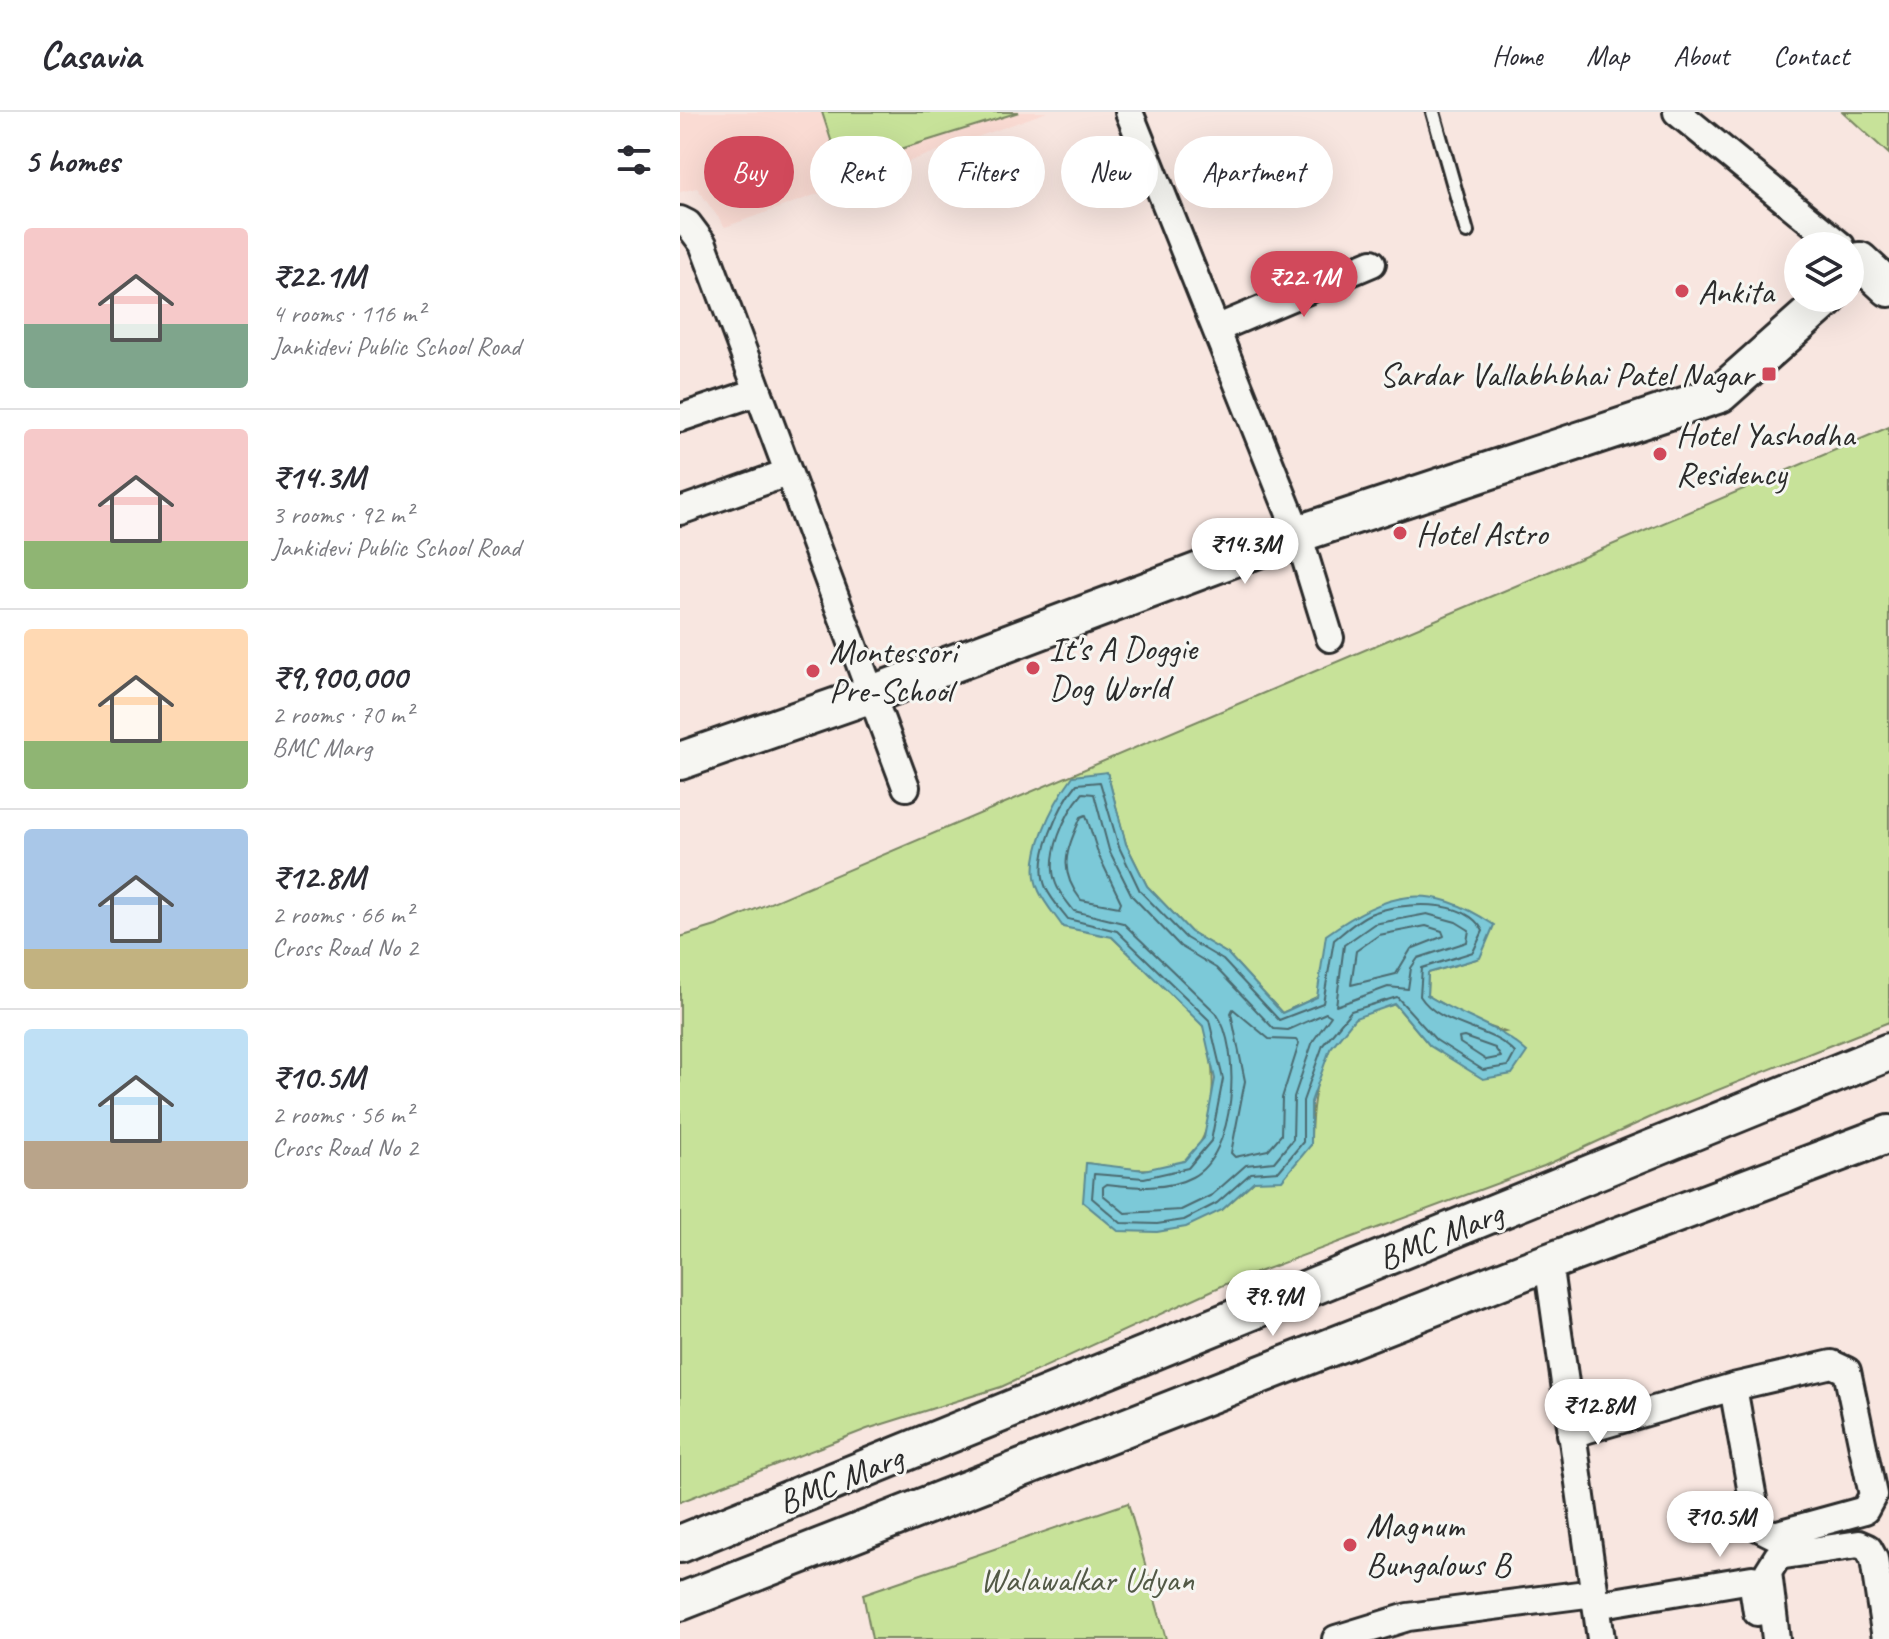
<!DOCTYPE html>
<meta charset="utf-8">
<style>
:root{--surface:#fff;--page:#f2f2f3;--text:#2b2b33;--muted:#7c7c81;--line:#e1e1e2;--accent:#d1495b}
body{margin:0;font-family:Caveat,sans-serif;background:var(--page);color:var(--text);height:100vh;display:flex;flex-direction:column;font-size:30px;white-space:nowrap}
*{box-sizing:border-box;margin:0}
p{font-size:26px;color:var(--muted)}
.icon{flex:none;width:44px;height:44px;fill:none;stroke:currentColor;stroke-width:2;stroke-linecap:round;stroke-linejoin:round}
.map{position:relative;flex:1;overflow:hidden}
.drawer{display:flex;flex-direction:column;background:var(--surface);width:680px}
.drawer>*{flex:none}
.guide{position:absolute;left:24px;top:24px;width:760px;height:72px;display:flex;gap:16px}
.fabs{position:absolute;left:1104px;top:120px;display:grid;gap:16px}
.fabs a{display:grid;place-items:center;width:80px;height:80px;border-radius:50%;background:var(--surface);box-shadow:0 8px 32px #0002;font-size:40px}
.price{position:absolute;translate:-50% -68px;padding:0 18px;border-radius:28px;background:#fff;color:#222;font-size:26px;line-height:52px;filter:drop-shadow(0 2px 4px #0008)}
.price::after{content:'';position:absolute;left:50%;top:48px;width:24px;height:18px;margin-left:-12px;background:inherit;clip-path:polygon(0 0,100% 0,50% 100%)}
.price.on{background:var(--accent);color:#fff}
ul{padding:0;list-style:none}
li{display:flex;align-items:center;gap:24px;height:200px;padding:0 24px}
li+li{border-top:2px solid var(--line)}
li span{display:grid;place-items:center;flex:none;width:224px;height:160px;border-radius:8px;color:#555}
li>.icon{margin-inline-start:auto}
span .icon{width:96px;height:96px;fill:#fffc;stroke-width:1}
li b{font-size:34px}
h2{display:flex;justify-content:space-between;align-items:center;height:96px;padding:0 24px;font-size:34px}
.pill{padding:0 28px;border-radius:36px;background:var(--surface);box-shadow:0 8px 32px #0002;font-size:28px;line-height:72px}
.pill.on{background:var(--accent);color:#fff}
header{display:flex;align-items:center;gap:48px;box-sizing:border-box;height:112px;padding:0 40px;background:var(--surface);border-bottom:2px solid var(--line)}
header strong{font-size:38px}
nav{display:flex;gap:44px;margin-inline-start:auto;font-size:28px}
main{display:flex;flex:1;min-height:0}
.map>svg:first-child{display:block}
.built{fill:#fadbd3}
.green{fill:#c7e299;stroke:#798662;stroke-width:2;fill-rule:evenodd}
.water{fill:#7bc9d8;stroke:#5b8a93;stroke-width:2}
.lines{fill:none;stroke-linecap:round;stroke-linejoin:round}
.shore{stroke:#4b6a70;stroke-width:2}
.lane-casing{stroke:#2b2b2b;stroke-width:18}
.street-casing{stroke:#2b2b2b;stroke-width:32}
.secondary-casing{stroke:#2b2b2b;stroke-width:42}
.lane{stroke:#f6f6f2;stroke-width:12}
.street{stroke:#f6f6f2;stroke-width:26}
.secondary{stroke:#f6f6f2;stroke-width:36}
.poi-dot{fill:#d1495b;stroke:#f6f6f2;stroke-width:3}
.labels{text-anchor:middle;stroke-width:6;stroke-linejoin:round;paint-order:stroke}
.poi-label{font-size:34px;fill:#2b2b2b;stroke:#f6f6f2;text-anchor:start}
.street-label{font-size:34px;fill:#2b2b2b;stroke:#f6f6f2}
.park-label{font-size:34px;fill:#525946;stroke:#f6f6f2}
</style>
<header>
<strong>Casavia</strong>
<nav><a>Home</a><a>Map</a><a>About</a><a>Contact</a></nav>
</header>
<main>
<section class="drawer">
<h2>5 homes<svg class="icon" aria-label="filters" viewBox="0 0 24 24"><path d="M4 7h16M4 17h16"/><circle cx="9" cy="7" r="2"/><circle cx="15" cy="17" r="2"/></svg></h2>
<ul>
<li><span style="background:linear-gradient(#f6c9c9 60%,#7fa58c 0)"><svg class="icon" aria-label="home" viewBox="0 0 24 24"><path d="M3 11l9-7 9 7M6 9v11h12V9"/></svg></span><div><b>₹22.1M</b><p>4 rooms · 116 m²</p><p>Jankidevi Public School Road</p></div></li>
<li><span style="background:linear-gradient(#f6c9c9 70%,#8fb573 0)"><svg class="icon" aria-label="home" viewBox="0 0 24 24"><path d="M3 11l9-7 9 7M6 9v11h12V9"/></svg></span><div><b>₹14.3M</b><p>3 rooms · 92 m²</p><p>Jankidevi Public School Road</p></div></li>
<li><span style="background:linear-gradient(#ffd9b3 70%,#8fb573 0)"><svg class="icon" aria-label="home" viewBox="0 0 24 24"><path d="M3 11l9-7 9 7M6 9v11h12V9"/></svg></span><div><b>₹9,900,000</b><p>2 rooms · 70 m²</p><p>BMC Marg</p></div></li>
<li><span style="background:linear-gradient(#a9c7e8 75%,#c2b280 0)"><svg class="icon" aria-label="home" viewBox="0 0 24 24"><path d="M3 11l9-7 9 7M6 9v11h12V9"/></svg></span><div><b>₹12.8M</b><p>2 rooms · 66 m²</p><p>Cross Road No 2</p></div></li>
<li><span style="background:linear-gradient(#bfe0f5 70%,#b9a48a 0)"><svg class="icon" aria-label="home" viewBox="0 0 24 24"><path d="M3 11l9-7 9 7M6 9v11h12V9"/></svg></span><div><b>₹10.5M</b><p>2 rooms · 56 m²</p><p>Cross Road No 2</p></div></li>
</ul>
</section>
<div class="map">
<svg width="1209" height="1527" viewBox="0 0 1209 1527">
<rect width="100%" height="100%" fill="#f8e6e0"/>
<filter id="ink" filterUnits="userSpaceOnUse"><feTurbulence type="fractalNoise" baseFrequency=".0125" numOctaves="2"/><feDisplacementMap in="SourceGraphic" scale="16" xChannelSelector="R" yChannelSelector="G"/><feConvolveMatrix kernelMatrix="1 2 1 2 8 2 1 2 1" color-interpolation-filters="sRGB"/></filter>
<g filter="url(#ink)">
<path class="built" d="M0 0H367L45 115 17 76 0 80Z"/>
<path class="green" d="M142 0H339L160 56Z
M1163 0H1209V42Z
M1209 315V910L980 1001 864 1054 546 1172 321 1275 187 1317 0 1390V825L36 814ZM427 660 446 732 467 774 511 820 548 842 602 901 637 885 800 846 748 861 747 883 787 907 825 920 750 934 715 892C703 896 683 899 674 907 637 938 631 990 631 1033L574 1069 542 1098 406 1051C434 1055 479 1064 504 1049 539 1028 537 949 524 916 520 906 446 839 432 825Z
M448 1391 486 1527H192L183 1482Z"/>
<path class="water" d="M427 660 446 732 467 774 511 820 548 842 602 901 637 885 646 823C709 779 748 769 814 813L800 846 748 861 747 883C781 905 818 913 847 940L832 962 803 967 750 934 715 892 675 906 650 937 631 990V1033L602 1068 574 1069 542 1098 506 1115 477 1120 438 1119 403 1090 406 1051 464 1058 504 1049 524 1026 535 967 523 914 432 825 383 815C375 803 365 792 359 779 343 746 374 690 393 664Z"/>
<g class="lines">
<path class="shore" d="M420 670 439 735 460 779 506 826 543 848 599 908 643 891 654 828C664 820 678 807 690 802 721 790 785 785 803 819L793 840 742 856 740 884C760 916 811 914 835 941L828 954 803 958 756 928 717 885 671 899 643 933 623 989V1030L599 1059 571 1061 537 1091 504 1108 477 1112 441 1111 412 1086 414 1062 464 1066 508 1056 531 1029 543 967 529 908 437 819 388 807C381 798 371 787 366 776 353 747 379 694 397 672Z
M403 681 414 682 429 738 452 784 500 834 536 856 594 917 608 918 646 901 651 904 633 929 614 985 613 1027 594 1050 566 1053 532 1083 501 1098 445 1101 423 1083V1075L427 1072C454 1075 486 1079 512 1065 556 1043 562 937 536 901L443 811 394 799C388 791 379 781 376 772 365 744 385 701 403 681Z
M406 703 419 744 441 790 439 795 401 788C377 757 387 738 401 705Z
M747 802 776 810 789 818 787 830 738 846 731 856 728 877 708 875 656 894 664 833 694 812Z
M746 814 762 819 764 824 731 837 716 862 671 873 676 839 699 823Z
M553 897 589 927 616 928 619 932 602 986 601 1023 588 1038 555 1045 551 1041 565 969 551 901Z
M784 925 815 936 821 945 806 948 780 931 779 926Z"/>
<defs>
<path id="lane" d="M753 0 787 120"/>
<path id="street" d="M449 0 618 422 650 526
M997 0 1161 134
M0 108 8 112 23 132 226 675
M536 217 692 151
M0 306 77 280
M0 399 107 361
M868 1150 921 1527
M891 1322 1053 1275 1152 1252 1167 1259 1193 1383 1185 1398 1094 1423 1078 1415 1053 1275
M916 1493 1072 1467 1077 1500
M656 1527 728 1505 914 1481
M1096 1527 1088 1460 1098 1444 1179 1432 1188 1436 1194 1447 1206 1527"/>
<path id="secondary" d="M1170 160 1180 149 1209 176
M0 649 192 582 618 422 1040 282 1148 186
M0 1432 1209 940
M0 1490 845 1159 1209 1022"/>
</defs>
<use href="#lane" class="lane-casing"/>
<use href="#street" class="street-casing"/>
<use href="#secondary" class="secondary-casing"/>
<use href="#lane" class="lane"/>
<use href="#street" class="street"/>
<use href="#secondary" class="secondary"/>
</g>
</g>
<g class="poi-dot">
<circle cx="1002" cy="179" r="8"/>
<rect x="1081" y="254" width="16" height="16" rx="4"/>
<circle cx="980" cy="342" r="8"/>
<circle cx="720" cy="421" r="8"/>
<circle cx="353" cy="556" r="8"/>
<circle cx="133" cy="559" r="8"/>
<circle cx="670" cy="1433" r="8"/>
</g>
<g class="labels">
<g class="poi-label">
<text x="1018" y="191">Ankita</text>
<text x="1073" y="274" text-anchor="end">Sardar Vallabhbhai Patel Nagar</text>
<text x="996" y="334">Hotel Yashodha<tspan x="996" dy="39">Residency</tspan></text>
<text x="736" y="433">Hotel Astro</text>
<text x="369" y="548">It's A Doggie<tspan x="369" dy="39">Dog World</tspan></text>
<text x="149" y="551">Montessori<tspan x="149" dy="39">Pre-School</tspan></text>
<text x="686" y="1425">Magnum<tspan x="686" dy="39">Bungalows B</tspan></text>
</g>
<g class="street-label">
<text transform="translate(760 1123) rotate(-22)" y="12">BMC Marg</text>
<text transform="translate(160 1367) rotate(-22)" y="12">BMC Marg</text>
</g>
<g class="park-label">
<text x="407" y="1479">Walawalkar Udyan</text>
</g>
</g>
</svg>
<div class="fabs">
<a><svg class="icon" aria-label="layers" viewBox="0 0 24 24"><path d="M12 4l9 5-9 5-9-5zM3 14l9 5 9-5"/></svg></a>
</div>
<b class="price on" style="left:624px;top:207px">₹22.1M</b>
<b class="price" style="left:565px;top:474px">₹14.3M</b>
<b class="price" style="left:593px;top:1226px">₹9.9M</b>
<b class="price" style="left:918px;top:1335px">₹12.8M</b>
<b class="price" style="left:1040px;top:1447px">₹10.5M</b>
<div class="guide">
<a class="pill on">Buy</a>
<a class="pill">Rent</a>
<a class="pill">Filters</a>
<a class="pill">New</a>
<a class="pill">Apartment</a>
</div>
</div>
</main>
